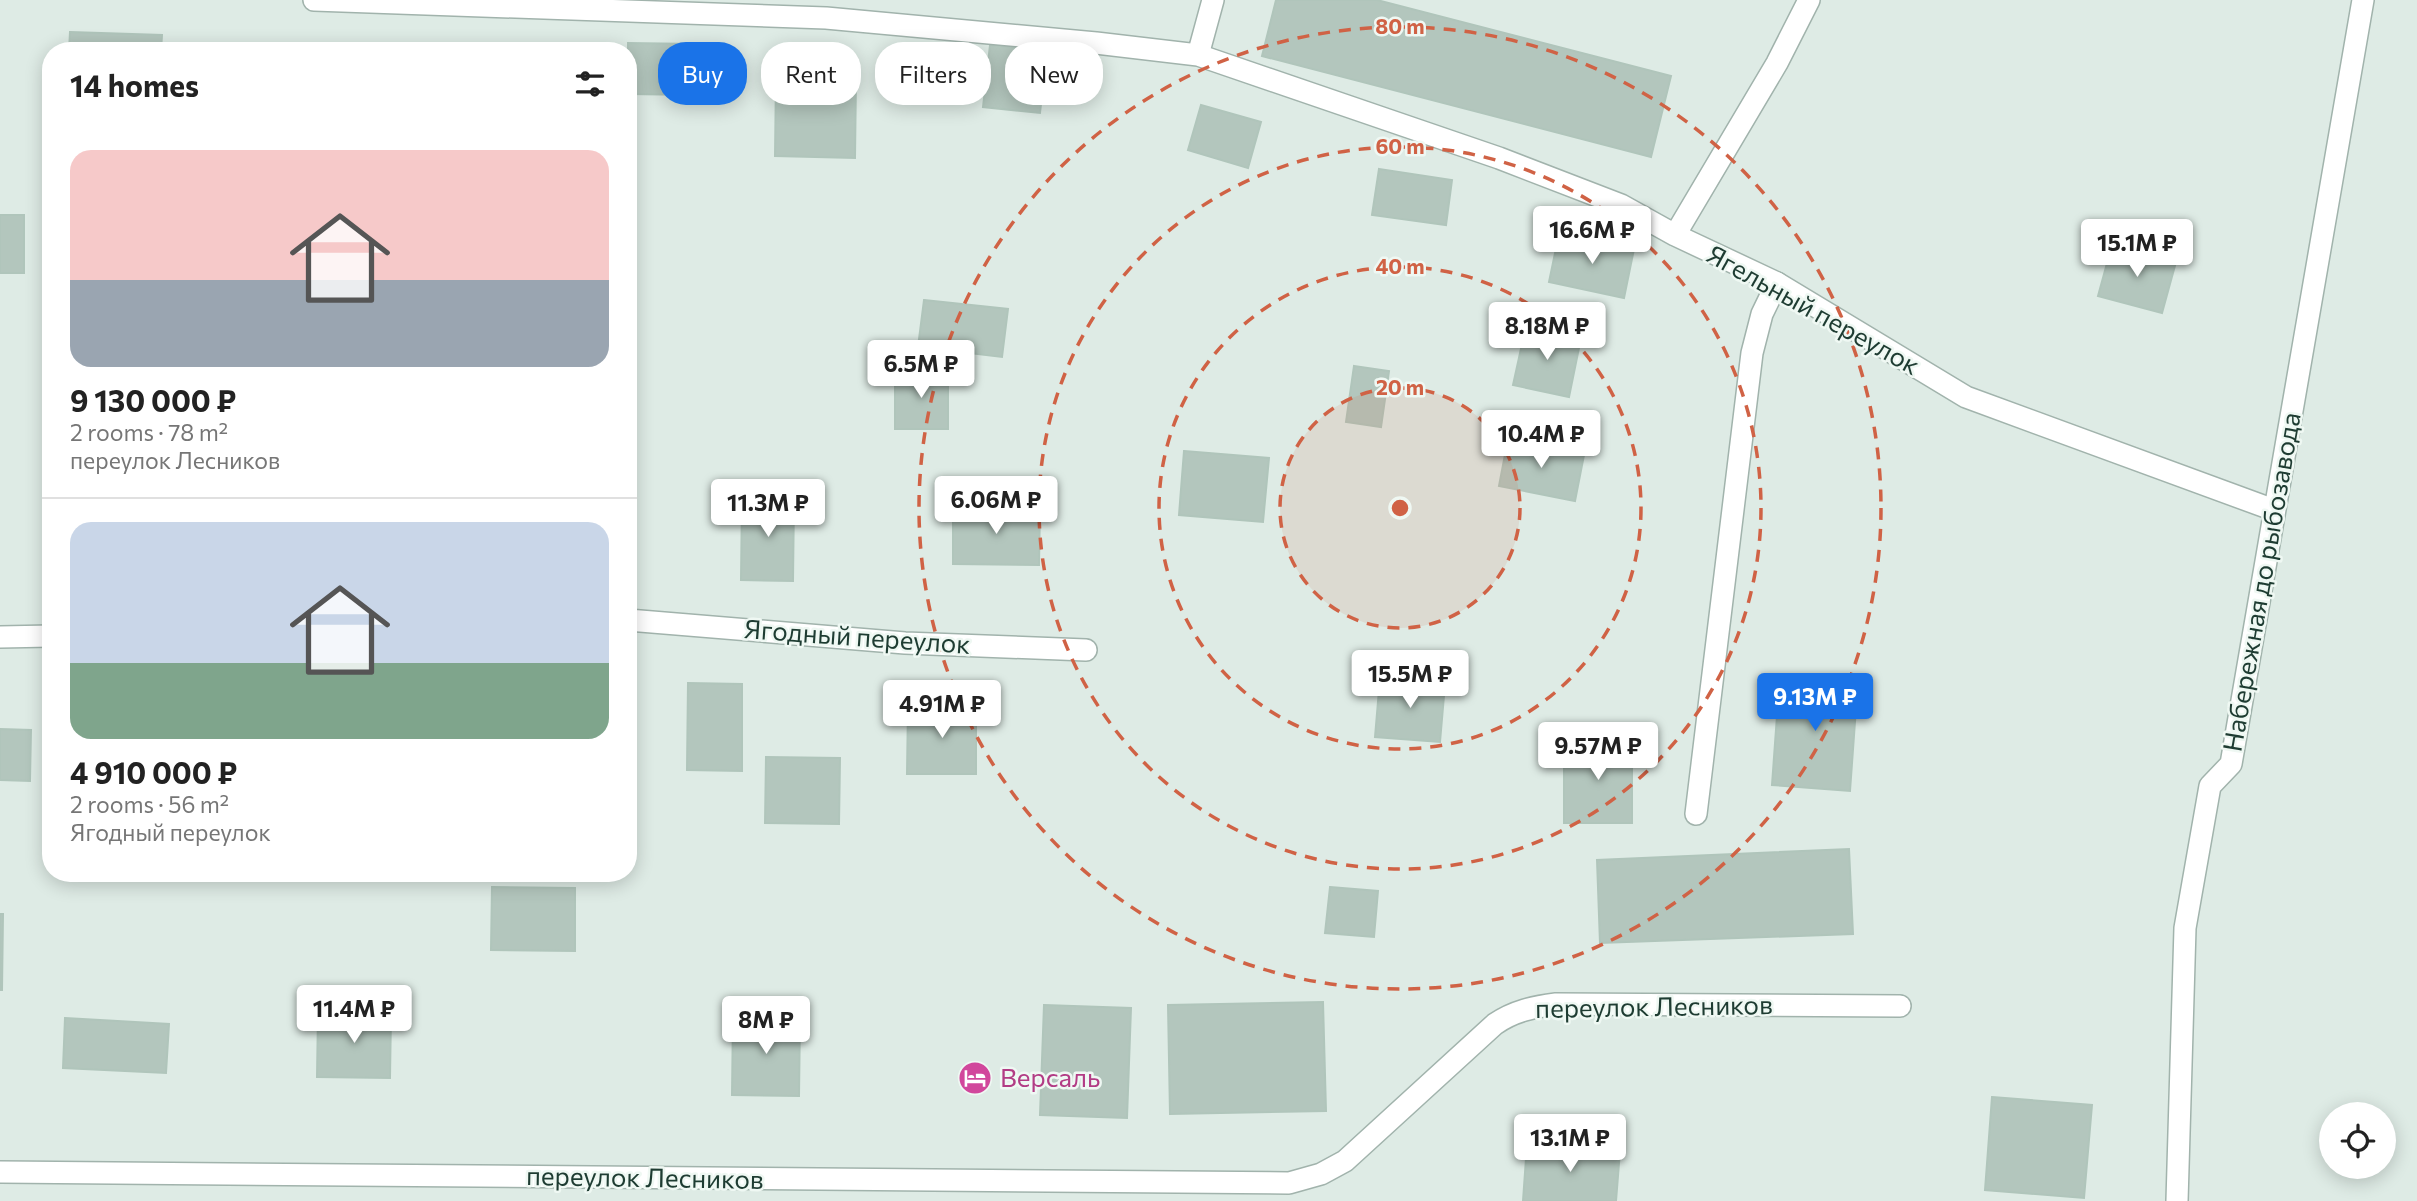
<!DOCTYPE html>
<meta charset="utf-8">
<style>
:root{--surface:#fff;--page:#f6f6f6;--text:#222;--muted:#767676;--line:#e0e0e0;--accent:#1a73e8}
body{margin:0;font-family:Commissioner,sans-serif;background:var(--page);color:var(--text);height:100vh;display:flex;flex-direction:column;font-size:26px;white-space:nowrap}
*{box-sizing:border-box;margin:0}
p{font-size:23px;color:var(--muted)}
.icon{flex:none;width:38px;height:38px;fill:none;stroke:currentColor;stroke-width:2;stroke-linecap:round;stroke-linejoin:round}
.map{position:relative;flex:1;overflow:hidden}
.sheet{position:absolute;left:42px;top:42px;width:595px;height:840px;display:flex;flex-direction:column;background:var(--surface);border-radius:28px;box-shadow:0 4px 18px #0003}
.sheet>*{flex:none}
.hud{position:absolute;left:658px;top:42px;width:665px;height:63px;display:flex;gap:14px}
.tools{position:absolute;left:2319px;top:1102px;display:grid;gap:14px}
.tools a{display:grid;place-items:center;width:77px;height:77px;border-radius:50%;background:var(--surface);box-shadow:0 4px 18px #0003;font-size:35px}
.price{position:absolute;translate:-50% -60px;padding:0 16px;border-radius:7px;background:#fff;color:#222;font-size:23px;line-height:46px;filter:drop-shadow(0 2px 4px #0008)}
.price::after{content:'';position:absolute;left:50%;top:42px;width:21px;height:16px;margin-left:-10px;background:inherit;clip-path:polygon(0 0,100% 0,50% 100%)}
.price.on{background:var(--accent);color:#fff}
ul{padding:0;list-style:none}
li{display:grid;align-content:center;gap:14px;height:371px;padding:0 28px}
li+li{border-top:2px solid var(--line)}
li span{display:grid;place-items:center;height:217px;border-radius:21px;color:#555}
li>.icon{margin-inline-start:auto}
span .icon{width:126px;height:126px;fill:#fffc;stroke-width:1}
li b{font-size:30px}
h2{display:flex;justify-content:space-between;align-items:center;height:84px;padding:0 28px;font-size:30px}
.chip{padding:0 24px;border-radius:28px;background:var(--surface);box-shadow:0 4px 18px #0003;font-size:24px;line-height:63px}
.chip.on{background:var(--accent);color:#fff}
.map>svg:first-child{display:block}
.building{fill:#b3c6bd;stroke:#b0c5bb;stroke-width:2}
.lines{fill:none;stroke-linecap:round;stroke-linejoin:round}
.service-casing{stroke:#a1b3ac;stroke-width:24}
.minor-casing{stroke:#a1b3ac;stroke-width:24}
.service{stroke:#fff;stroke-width:21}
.minor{stroke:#fff;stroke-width:21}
.ring{fill:none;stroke:#d06245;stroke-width:3.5;stroke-dasharray:12 9}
.labels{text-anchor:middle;stroke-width:5;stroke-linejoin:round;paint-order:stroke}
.street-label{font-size:26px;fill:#1e3c32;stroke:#eff8f3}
.hotel-label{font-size:26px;fill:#b23c85;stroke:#eff8f3;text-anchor:start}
.centre{fill:#d06245;stroke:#eff8f3;stroke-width:3.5}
.ring-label{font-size:21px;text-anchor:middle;font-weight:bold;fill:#d06245;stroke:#eff8f3;stroke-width:5;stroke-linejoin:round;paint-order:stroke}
</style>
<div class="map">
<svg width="2417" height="1201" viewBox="0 0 2417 1201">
<rect width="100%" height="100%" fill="#deebe5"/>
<path class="building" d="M1276 0H1377L1671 76 1651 157 1262 56Z
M70 32 162 35 161 51H69Z
M628 43 696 44 695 95 628 94Z
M990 45 1047 51 1040 113 983 107Z
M776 77 856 78 855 158 775 156Z
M1201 105 1261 122 1248 168 1188 150Z
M1379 169 1452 180 1446 225 1372 215Z
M0 215H24V273H0Z
M1559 234 1634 249 1624 298 1549 282Z
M2112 245 2176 262 2162 313 2098 296Z
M924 300 1008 309 1002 357 918 347Z
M1526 326 1581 338 1569 397 1513 385Z
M1354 366 1389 371 1381 427 1346 422Z
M895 370 948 371V429H895Z
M1508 439 1584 455 1575 501 1499 486Z
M1184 451 1269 458 1263 522 1179 515Z
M742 497 794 498 793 581 741 580Z
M953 507 1040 508 1039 565 953 564Z
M1780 674 1858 680 1850 791 1772 785Z
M1380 678 1445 684 1440 742 1375 737Z
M688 683 742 684V771L687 770Z
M908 706 976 707V774H907Z
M0 729 31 730 30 781 0 780Z
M1564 741H1632V823H1564Z
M766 757 840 758 839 824 765 823Z
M1849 849 1853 934 1600 943 1597 860Z
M492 887 575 888V951L491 950Z
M1330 887 1378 891 1374 937 1325 933Z
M0 914H3L2 990H0Z
M1323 1002 1326 1111 1170 1114 1168 1005Z
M1044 1005 1131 1008 1127 1118 1040 1115Z
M318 1013 391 1014 390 1078 317 1077Z
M733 1016 800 1017 799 1096 732 1095Z
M65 1018 169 1024 166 1073 63 1068Z
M1992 1097 2092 1105 2084 1198 1985 1190Z
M1527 1144 1620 1151 1616 1201H1523Z"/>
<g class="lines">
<defs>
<path id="service" d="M1696 814 1752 353 1762 314 1777 283
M2177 1201 2185 928 2210 786 2231 764 2363 0"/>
<path id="minor" d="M314 0 826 18 1096 43 1198 55 1499 158 1621 205 1675 235 1777 283 1966 397 2274 510
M1198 55 1213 0
M1675 235 1777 63 1809 0
M628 620 905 643 1086 650
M0 637 51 636
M0 1172 1289 1183 1321 1174 1345 1161 1495 1024C1514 1011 1533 1007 1556 1004L1900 1006"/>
</defs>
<use href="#service" class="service-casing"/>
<use href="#minor" class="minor-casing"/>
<use href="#service" class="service"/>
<use href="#minor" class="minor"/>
</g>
<circle cx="1400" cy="508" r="120" fill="#d06245" fill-opacity=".12"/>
<g class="ring">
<circle cx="1400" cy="508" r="120"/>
<circle cx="1400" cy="508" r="241"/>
<circle cx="1400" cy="508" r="361"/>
<circle cx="1400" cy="508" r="481"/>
</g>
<defs>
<symbol id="hotel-disc" viewBox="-11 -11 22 22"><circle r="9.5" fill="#d1479c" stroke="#eff8f3"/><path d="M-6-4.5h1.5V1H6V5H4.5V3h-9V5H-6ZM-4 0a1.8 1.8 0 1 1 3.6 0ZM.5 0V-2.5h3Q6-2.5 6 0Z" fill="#fff"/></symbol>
</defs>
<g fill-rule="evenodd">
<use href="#hotel-disc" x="956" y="1059" width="38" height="38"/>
</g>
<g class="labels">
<g class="street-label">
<text transform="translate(1813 310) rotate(29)" y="9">Ягельный переулок</text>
<text transform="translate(2262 582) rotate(-80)" y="9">Набережная до рыбозавода</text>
<text transform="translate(857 637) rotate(4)" y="9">Ягодный переулок</text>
<text transform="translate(1654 1007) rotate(-1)" y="9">переулок Лесников</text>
<text transform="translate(645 1178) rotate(1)" y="9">переулок Лесников</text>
</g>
<g class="hotel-label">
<text x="1000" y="1087">Версаль</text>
</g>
</g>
<circle cx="1400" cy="508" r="10" class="centre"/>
<g class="ring-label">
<text x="1400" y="34">80 m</text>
<text x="1400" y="154">60 m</text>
<text x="1400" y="274">40 m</text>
<text x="1400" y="395">20 m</text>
</g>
</svg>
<div class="tools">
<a><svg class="icon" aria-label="locate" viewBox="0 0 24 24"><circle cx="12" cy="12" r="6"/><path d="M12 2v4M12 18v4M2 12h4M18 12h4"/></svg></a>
</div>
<b class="price" style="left:1592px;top:266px">16.6M ₽</b>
<b class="price" style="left:2137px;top:279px">15.1M ₽</b>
<b class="price" style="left:1547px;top:362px">8.18M ₽</b>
<b class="price" style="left:921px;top:400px">6.5M ₽</b>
<b class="price" style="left:1541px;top:470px">10.4M ₽</b>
<b class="price" style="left:996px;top:536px">6.06M ₽</b>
<b class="price" style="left:768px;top:539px">11.3M ₽</b>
<b class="price" style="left:1410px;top:710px">15.5M ₽</b>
<b class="price on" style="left:1815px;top:733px">9.13M ₽</b>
<b class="price" style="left:942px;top:740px">4.91M ₽</b>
<b class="price" style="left:1598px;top:782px">9.57M ₽</b>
<b class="price" style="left:354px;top:1045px">11.4M ₽</b>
<b class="price" style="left:766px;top:1056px">8M ₽</b>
<b class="price" style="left:1570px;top:1174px">13.1M ₽</b>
<div class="hud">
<a class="chip on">Buy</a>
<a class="chip">Rent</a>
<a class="chip">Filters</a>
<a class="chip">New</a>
</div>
<section class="sheet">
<h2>14 homes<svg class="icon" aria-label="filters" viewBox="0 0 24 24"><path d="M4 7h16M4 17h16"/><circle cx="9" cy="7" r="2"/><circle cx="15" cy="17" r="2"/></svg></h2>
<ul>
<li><span style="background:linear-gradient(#f6c9c9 60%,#9aa5b1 0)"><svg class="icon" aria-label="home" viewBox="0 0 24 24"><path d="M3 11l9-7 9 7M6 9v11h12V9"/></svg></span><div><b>9 130 000 ₽</b><p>2 rooms · 78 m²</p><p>переулок Лесников</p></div></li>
<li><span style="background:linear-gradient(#c9d6e8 65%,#7fa58c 0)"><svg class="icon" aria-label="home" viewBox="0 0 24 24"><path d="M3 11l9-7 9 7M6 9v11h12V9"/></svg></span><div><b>4 910 000 ₽</b><p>2 rooms · 56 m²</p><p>Ягодный переулок</p></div></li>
</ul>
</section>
</div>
